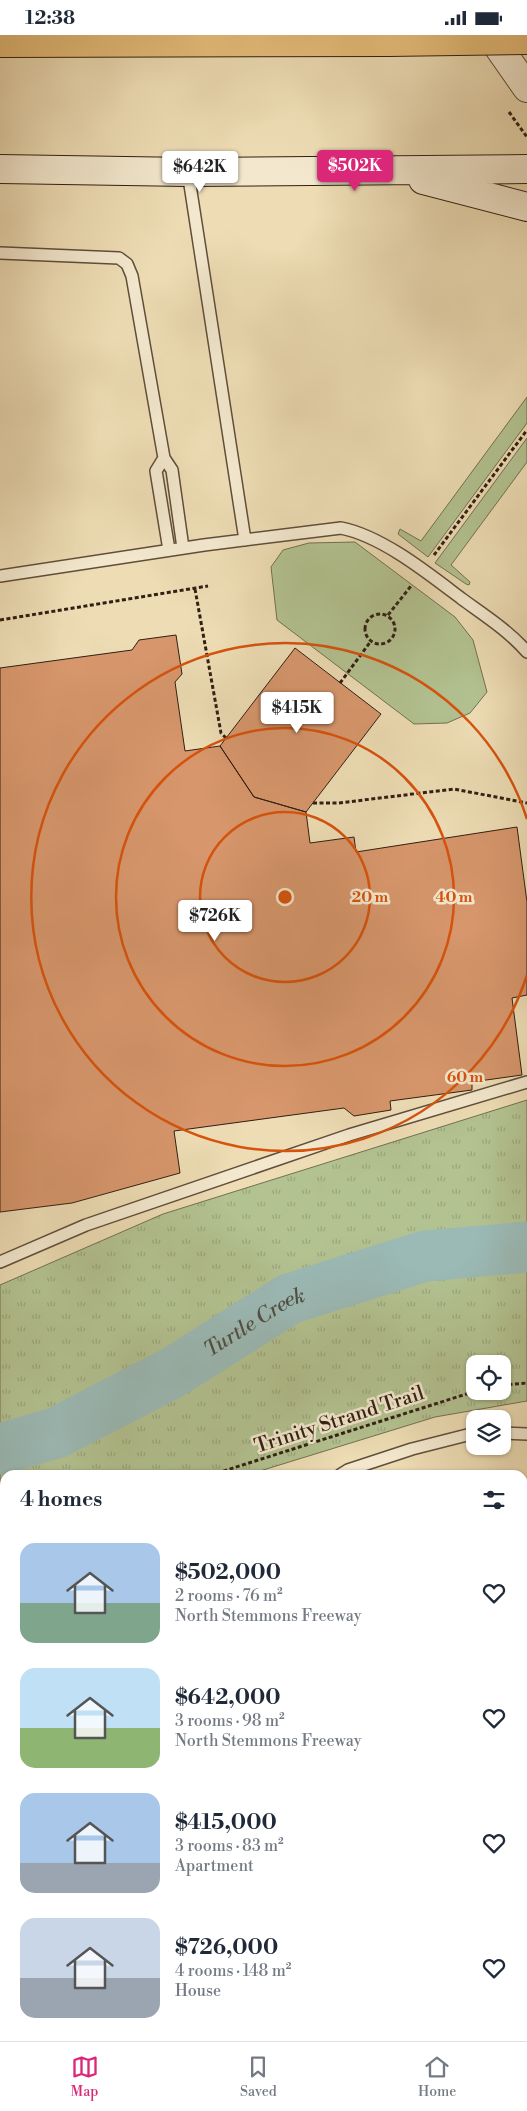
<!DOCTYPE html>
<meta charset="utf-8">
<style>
:root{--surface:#fff;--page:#f6f6f7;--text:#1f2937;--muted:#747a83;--line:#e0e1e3;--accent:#db2777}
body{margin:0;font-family:"Libre Bodoni",serif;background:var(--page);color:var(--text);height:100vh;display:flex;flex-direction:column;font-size:19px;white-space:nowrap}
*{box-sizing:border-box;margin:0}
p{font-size:16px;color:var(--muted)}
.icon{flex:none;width:28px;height:28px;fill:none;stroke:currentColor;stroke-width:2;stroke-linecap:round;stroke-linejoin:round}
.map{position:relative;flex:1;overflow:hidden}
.panel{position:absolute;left:0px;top:1435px;width:528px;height:571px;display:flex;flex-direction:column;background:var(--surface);border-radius:15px 15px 0 0;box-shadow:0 1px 4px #0004}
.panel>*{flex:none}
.tools{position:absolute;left:466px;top:1320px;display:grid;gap:10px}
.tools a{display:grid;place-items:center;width:45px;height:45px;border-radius:10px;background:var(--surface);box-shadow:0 1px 4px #0004;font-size:25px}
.price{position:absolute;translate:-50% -42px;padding:0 11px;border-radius:5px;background:#fff;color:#222;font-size:16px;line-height:32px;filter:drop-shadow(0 1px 2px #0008)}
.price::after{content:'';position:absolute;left:50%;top:30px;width:15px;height:11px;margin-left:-8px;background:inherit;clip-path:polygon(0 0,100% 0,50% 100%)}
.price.active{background:var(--accent);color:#fff}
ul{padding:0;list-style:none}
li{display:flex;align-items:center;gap:15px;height:125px;padding:0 20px}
li span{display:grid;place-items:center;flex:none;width:140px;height:100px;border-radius:15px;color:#555}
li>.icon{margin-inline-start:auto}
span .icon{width:60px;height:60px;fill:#fffc;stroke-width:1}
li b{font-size:21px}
h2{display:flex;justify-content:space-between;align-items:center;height:60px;padding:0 20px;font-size:21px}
.status{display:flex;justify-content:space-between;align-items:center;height:35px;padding:0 25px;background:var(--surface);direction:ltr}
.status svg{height:14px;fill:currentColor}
.tab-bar{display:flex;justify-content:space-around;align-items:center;height:70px;border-top:1px solid var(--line);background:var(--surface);font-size:14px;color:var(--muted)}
.tab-bar a{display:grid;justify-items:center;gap:2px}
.tab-bar .active{color:var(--accent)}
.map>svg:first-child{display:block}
.grass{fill:#b3c291;stroke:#727052}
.park{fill:url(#park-tufts);stroke:#727052;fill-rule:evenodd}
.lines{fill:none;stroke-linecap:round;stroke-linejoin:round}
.river{stroke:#9bbab6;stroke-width:51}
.building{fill:#d7966c;stroke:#311f13}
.service-casing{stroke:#604e3b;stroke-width:14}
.minor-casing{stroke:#604e3b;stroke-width:25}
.tertiary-casing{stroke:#604e3b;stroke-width:30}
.secondary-casing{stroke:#311f13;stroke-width:30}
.motorway-casing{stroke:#311f13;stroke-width:30}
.path{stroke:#311f13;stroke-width:3;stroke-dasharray:4 2.5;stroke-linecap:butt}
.service{stroke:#f3e8ce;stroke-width:11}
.minor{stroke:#f3e8ce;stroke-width:22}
.tertiary{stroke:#f3e8ce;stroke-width:28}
.secondary{stroke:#f3e8ce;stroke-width:28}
.motorway{stroke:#e6be7a;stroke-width:28}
.motorway-bridge-casing{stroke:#311f13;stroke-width:30;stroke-linecap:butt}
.motorway-bridge{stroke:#e6be7a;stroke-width:28}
.ring{fill:none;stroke:#d6530d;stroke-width:2.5}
.labels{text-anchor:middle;stroke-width:5;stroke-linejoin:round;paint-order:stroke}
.street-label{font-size:20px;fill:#311f13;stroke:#f3e8ce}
.water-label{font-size:21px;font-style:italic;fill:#514e44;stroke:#f3e8ce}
.centre{fill:#d6530d;stroke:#f3e8ce;stroke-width:2.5}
.ring-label{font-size:15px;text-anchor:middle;font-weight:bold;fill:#d6530d;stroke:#f3e8ce;stroke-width:5;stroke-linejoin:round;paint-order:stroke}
</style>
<div class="status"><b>12:38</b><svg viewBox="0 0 49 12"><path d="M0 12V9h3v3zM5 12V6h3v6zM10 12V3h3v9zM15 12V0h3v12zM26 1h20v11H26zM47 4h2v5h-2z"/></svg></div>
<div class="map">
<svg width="527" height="2006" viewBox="0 0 527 2006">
<defs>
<pattern id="park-tufts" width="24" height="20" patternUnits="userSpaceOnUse" patternTransform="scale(1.25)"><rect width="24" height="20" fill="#b3c291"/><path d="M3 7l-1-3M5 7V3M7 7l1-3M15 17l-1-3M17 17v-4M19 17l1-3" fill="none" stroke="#9aa67c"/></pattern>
</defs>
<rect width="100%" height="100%" fill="#eddcb4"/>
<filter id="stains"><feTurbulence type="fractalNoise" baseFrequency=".004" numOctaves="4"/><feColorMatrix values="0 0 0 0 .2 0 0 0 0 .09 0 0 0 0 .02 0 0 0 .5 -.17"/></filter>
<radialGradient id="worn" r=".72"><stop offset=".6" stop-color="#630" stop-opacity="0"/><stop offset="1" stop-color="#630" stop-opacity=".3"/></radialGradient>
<path class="grass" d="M527 362V388L428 522 398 499 400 494 421 506Z
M527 403V427L451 530 470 547 469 550 466 549 435 528Z
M355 507 455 582 473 605 487 657 470 678 447 688 414 689 277 585 271 532 283 515 309 508Z"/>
<path class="park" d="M527 1065V1366L435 1382 247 1440H5V1515L0 1517V1250L163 1179ZM475 1329H502V1356H475Z"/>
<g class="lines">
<path class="river" id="s1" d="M0 1414 56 1398 172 1338 289 1264 425 1221 527 1212"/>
</g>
<path class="building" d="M176 600 182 639 175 647 185 716 220 711 254 762 306 777 310 808 354 802 356 817 517 792 527 867V960L512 963 522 1040 472 1047V1055L390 1066 391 1075 354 1081 344 1073 174 1096 180 1138 72 1168 0 1177V633L132 615 139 605Z
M295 613 381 679 306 777 254 762 220 711Z
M0 1660H5V1756H0Z
M527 1956V2006H511L513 2001H522V1983L525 1978 522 1976V1966Z"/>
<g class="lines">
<defs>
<path id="service" d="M188 137 245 505
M0 218 119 223 127 229 132 241 164 423 172 435 183 513
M164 423 156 436 169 515
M0 541 204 510 341 493C382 501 429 539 462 564 484 580 509 596 527 617
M0 1227 86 1190 349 1100 527 1047
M502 1398 527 1399
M340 1440 348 1435 412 1414 475 1398
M0 1563 5 1561
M0 1793H5
M522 1884 527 1875
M40 2006V2001
M461 2006 463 2001"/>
<path id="minor" d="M239 2006V2001"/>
<path id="tertiary" d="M490 0 527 53"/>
<path id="secondary" d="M0 134 188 137 527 134
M423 145 527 172"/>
<path id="motorway" d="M0 8 388 7"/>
</defs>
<use href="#service" class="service-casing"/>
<use href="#minor" class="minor-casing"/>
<use href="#tertiary" class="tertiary-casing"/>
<use href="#secondary" class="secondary-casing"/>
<use href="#motorway" class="motorway-casing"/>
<path class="path" d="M509 77 527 102
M434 520 527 395
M195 554 221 698 226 703
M365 594a15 15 0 1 1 30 0a15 15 0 1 1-30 0Z
M388 580 411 551
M0 585 208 551
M340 648 371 606
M313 768H339L454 754 527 768
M502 1350 527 1348
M211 1440 476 1356
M0 1507 5 1505"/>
<use href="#service" class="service"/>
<use href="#minor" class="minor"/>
<use href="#tertiary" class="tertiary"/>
<use href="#secondary" class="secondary"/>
<use href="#motorway" class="motorway"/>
<defs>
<path id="motorway-bridge" d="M388 7 527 5"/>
</defs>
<use href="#motorway-bridge" class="motorway-bridge-casing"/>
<use href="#motorway-bridge" class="motorway-bridge"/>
</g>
<g class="ring">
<circle cx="285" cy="862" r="85"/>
<circle cx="285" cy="862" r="169"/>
<path d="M527 940A254 254 0 1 1 527 784"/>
</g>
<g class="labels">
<g class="street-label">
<text transform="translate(339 1384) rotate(-18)" y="7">Trinity Strand Trail</text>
</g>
<g class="water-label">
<text dy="7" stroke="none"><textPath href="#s1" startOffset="286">Turtle Creek</textPath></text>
</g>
</g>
<circle cx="285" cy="862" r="8" class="centre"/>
<g class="ring-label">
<text x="370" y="867">20 m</text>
<text x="454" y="867">40 m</text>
<text x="465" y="1047">60 m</text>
</g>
<rect width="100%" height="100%" filter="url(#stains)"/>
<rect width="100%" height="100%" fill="url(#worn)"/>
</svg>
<div class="tools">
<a><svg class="icon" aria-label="locate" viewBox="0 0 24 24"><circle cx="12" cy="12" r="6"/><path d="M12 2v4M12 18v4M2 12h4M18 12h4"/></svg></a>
<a><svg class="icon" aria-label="layers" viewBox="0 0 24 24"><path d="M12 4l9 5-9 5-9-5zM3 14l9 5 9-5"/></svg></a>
</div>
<b class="price active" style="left:355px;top:157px">$502K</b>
<b class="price" style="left:200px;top:158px">$642K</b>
<b class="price" style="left:297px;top:699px">$415K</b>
<b class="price" style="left:215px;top:907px">$726K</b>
<section class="panel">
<h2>4 homes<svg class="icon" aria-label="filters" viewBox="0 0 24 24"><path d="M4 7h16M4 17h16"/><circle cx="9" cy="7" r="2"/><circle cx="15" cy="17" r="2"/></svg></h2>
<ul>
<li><span style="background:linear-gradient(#a9c7e8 60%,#7fa58c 0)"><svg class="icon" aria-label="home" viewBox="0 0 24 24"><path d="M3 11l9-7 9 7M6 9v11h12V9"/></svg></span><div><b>$502,000</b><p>2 rooms · 76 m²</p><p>North Stemmons Freeway</p></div><svg class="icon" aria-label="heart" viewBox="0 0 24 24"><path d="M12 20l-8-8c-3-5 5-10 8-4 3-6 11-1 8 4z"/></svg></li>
<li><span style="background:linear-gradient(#bfe0f5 60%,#8fb573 0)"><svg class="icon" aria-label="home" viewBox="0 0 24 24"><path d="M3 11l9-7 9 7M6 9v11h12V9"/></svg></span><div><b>$642,000</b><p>3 rooms · 98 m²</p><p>North Stemmons Freeway</p></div><svg class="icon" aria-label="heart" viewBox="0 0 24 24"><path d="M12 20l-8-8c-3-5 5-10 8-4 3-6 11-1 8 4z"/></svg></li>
<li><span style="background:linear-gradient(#a9c7e8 70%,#9aa5b1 0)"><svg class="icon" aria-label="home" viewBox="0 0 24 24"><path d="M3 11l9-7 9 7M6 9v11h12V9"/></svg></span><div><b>$415,000</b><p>3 rooms · 83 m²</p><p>Apartment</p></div><svg class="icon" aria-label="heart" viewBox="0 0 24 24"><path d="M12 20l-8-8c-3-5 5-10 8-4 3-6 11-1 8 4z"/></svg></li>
<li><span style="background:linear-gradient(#c9d6e8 60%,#9aa5b1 0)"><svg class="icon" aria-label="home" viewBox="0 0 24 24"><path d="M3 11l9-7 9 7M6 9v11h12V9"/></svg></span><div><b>$726,000</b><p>4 rooms · 148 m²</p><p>House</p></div><svg class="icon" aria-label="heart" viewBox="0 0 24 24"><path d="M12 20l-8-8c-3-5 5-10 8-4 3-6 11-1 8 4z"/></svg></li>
</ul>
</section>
</div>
<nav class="tab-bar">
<a class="active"><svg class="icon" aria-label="map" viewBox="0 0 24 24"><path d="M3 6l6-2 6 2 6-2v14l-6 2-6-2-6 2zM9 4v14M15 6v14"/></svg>Map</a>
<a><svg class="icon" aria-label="saved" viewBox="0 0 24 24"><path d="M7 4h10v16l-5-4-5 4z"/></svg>Saved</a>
<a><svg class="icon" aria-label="home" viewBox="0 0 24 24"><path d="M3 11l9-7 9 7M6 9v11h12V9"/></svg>Home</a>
</nav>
